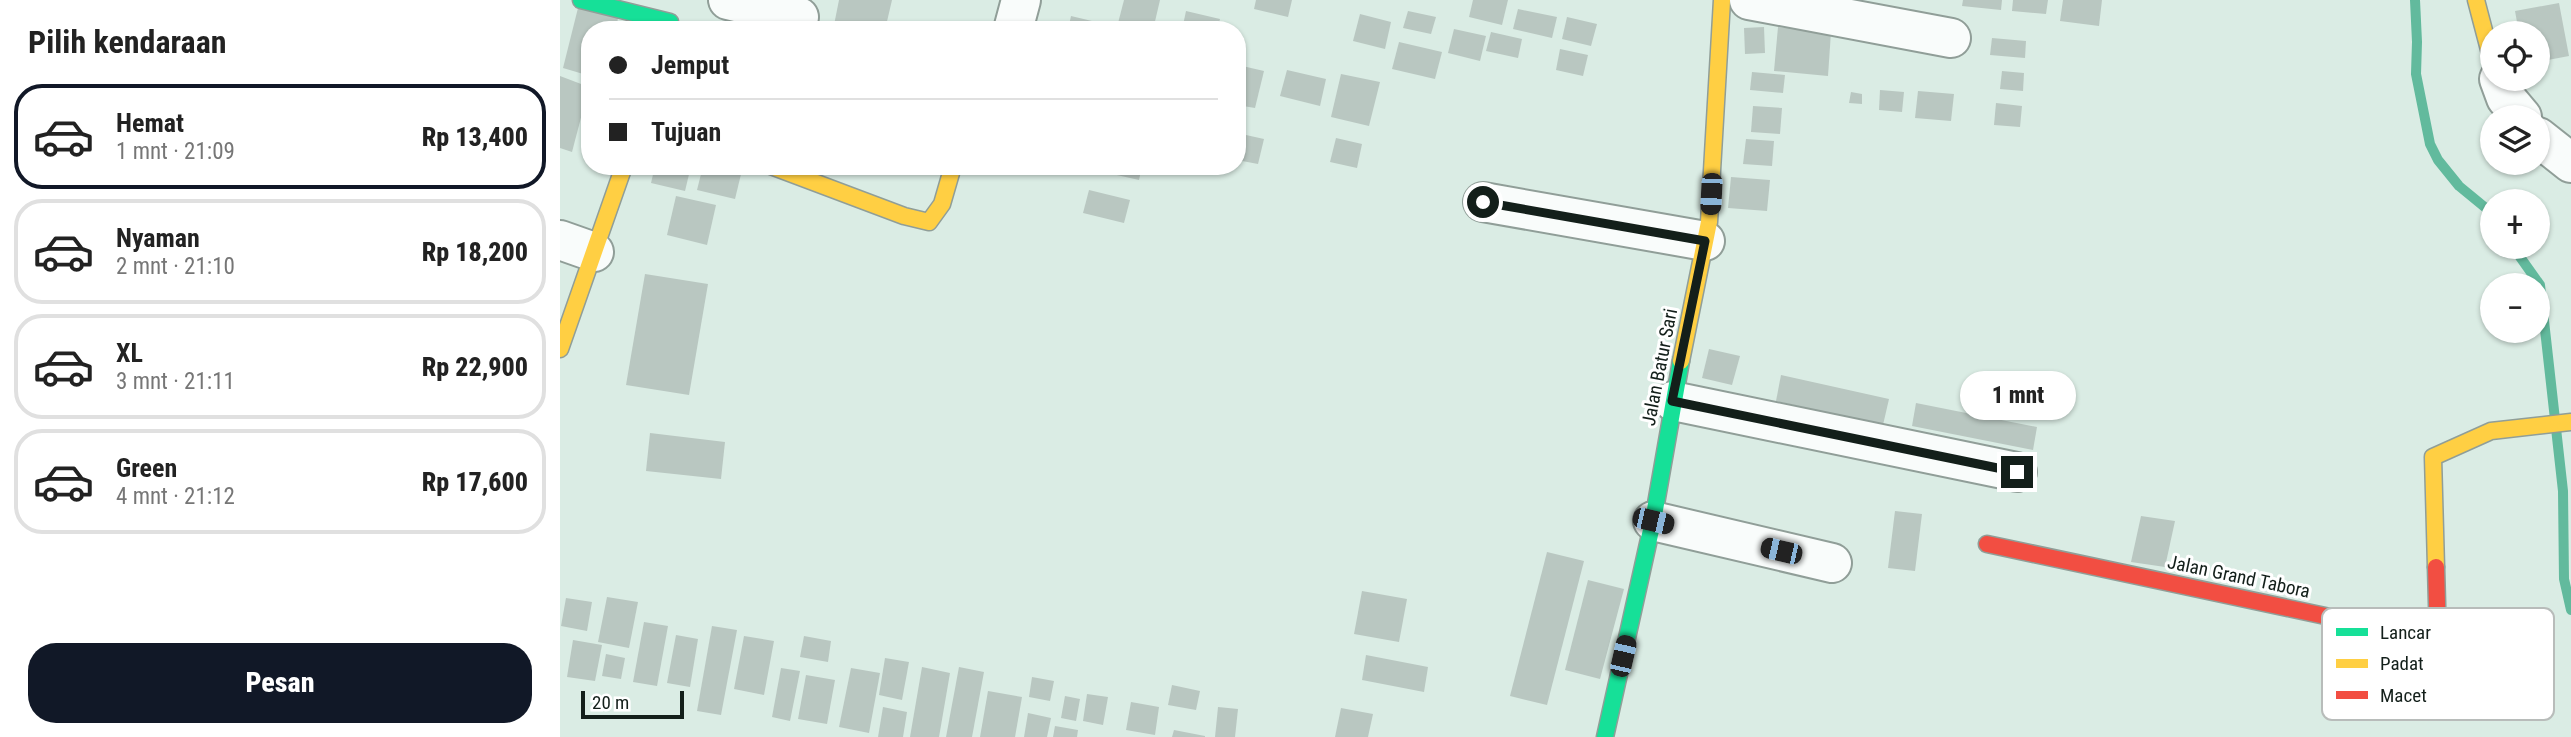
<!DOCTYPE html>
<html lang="id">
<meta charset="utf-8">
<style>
:root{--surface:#fff;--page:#f2f2f2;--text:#222;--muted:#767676;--line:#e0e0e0;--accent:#111827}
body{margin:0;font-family:"Roboto Condensed",sans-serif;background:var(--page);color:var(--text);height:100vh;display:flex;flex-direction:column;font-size:26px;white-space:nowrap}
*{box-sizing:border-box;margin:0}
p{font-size:23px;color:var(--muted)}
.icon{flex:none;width:38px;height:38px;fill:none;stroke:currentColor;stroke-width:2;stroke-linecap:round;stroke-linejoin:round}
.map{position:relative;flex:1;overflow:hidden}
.sheet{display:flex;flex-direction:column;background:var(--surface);width:560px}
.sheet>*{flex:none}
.banner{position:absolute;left:21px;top:21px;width:665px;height:154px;border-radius:28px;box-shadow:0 2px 5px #0004;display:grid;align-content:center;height:154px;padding:0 28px;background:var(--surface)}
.controls{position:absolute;left:1920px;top:21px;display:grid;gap:14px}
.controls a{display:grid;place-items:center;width:70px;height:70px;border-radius:50%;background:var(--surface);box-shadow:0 2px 5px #0004;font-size:35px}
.scale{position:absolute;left:21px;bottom:18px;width:103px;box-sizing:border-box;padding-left:7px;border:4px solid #131f1a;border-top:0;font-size:19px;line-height:24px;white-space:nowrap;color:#131f1a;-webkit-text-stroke:5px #fff;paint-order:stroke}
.end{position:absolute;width:32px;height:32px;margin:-16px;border:9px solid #131f1a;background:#fff;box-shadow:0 0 0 4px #fff}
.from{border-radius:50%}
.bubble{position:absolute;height:49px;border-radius:24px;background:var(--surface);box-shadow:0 2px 5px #0004;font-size:23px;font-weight:800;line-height:49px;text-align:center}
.car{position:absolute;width:21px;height:42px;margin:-21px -10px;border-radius:9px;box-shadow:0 0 5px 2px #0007;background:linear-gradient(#222 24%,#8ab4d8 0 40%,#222 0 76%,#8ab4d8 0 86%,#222 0)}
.banner b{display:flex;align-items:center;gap:24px;height:66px;font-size:26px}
.banner b+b{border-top:2px solid var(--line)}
.banner i{width:18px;height:18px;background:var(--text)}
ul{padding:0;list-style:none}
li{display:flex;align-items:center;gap:21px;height:105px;margin:0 14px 10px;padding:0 14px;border:4px solid var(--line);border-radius:28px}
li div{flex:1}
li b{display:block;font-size:26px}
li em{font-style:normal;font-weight:800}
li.current{border-color:var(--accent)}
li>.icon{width:63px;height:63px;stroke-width:1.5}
h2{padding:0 28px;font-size:32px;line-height:84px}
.button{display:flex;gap:14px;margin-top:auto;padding:14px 28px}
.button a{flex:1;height:80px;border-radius:28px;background:var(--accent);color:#fff;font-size:28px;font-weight:800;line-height:80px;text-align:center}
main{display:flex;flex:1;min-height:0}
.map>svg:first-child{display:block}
</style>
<main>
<section class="sheet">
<h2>Pilih kendaraan</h2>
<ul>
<li class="current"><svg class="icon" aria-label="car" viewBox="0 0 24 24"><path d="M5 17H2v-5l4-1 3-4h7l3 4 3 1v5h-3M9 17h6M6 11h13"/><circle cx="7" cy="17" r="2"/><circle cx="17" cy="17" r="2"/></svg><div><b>Hemat</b><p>1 mnt · 21:09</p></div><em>Rp 13,400</em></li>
<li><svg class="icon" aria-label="car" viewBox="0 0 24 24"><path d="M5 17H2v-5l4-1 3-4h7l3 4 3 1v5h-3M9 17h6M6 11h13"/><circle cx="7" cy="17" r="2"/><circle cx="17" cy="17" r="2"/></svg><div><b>Nyaman</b><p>2 mnt · 21:10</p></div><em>Rp 18,200</em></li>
<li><svg class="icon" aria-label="car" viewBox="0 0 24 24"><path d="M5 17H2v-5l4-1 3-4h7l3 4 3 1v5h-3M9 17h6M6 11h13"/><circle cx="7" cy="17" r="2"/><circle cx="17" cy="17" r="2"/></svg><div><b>XL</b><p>3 mnt · 21:11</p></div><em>Rp 22,900</em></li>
<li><svg class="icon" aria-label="car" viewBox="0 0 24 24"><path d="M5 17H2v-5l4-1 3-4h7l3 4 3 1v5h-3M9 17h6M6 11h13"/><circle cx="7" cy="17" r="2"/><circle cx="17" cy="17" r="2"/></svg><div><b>Green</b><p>4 mnt · 21:12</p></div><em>Rp 17,600</em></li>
</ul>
<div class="button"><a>Pesan</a></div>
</section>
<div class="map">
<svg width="2011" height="737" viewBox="0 0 2011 737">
<rect width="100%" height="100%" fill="#daece4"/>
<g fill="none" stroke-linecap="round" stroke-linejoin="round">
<g stroke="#62ba9d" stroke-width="10">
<polyline points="1855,0 1857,42 1856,74 1870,144 1878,160 1899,186 1927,209 1932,216"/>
<polyline points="1953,247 1980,285 2003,491 2004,579 2011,610"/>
</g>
</g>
<g fill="#b9c7c1">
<polygon points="279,0 332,0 325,30 273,30"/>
<polygon points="564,0 600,0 593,30 570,30 557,27"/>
<polygon points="696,0 732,0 728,17 694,9"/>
<polygon points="913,0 948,0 942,25 909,17"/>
<polygon points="1403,0 1442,0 1441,10 1402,6"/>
<polygon points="1453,0 1488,0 1486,14 1452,11"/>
<polygon points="1503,0 1542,0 1539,26 1500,21"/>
<polygon points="1999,3 2009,56 1978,62 1978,33 1959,33 1955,11"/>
<polygon points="18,8 58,18 56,30 30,30 30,76 3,68"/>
<polygon points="958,9 997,17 992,38 953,29"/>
<polygon points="626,11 660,19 657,30 622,30"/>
<polygon points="848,11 876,17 871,34 843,28"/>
<polygon points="800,14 831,22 825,49 793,41"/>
<polygon points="511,16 557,27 556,30 508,30"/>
<polygon points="1007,17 1037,24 1031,46 1002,39"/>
<polygon points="1204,27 1205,53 1185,54 1184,28"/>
<polygon points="1218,27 1271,32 1268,76 1214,71"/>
<polygon points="894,29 926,36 920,61 888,53"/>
<polygon points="931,32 962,39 958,58 926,51"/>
<polygon points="1432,38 1466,41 1465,58 1430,55"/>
<polygon points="839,42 882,52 875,79 832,69"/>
<polygon points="1000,49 1028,55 1023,76 996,70"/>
<polygon points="678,65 704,71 695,108 677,105"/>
<polygon points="727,70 766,79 760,106 720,96"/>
<polygon points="1442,71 1464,73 1463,91 1440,89"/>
<polygon points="1192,72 1225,75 1223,93 1190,90"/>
<polygon points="781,74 820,82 809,126 771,117"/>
<polygon points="0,76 29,87 12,152 0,148"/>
<polygon points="1320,90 1344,92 1342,112 1319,110"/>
<polygon points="1358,91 1394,94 1391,121 1355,118"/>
<polygon points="1291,92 1302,94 1302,104 1289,103"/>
<polygon points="1436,103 1462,106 1460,127 1434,125"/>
<polygon points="1193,106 1222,108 1220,134 1191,132"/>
<polygon points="677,133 704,139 698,164 677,160"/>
<polygon points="776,138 802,144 797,168 770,162"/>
<polygon points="1186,139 1214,141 1212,166 1183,164"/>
<polygon points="95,166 131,166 125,191 91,183"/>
<polygon points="143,166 183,166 175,199 137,190"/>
<polygon points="540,166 582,166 579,180 539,171"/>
<polygon points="1171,177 1210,180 1207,211 1168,208"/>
<polygon points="529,190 570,200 564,223 523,213"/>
<polygon points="116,196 156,205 147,245 107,235"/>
<polygon points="85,274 148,284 129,395 66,385"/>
<polygon points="1149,349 1180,356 1172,385 1142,378"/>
<polygon points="1221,375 1329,399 1323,425 1216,401"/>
<polygon points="1356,403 1477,427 1473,450 1352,426"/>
<polygon points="90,433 165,442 161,479 86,471"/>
<polygon points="1335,511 1362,514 1355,571 1328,568"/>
<polygon points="1581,516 1615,521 1605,567 1571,562"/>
<polygon points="987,552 1024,561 987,705 950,696"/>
<polygon points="1028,580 1064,589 1040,679 1005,670"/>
<polygon points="802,591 847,599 839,642 794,634"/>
<polygon points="47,597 78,602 69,648 38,642"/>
<polygon points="6,598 32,602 27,631 1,626"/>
<polygon points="84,622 108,626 97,686 73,682"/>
<polygon points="152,626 177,630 161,715 137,711"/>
<polygon points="116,635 138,639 130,687 107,683"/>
<polygon points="184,636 214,641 204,695 174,689"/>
<polygon points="244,636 271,641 268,662 240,657"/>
<polygon points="13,640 42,645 35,681 7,677"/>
<polygon points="46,654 65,658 61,679 42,676"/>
<polygon points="806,655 868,667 864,692 802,680"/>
<polygon points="325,658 349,662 342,700 319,695"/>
<polygon points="362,667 390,673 379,737 350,737"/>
<polygon points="399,667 424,672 412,737 386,737"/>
<polygon points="221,668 240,671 230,721 212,717"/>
<polygon points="291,668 320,673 309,733 279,727"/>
<polygon points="246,675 275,680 267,724 238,719"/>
<polygon points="472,677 494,681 490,701 469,697"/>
<polygon points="612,685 640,691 636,710 608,705"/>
<polygon points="428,691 462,697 455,737 420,737"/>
<polygon points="527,694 548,697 543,725 523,721"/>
<polygon points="505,696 520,699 516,721 501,718"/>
<polygon points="571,702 599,707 595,735 566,730"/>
<polygon points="323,707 347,712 343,737 318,737"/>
<polygon points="658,707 678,709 675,737 655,737"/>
<polygon points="781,708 813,714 808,737 775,737"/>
<polygon points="468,713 491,718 487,737 464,737"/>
<polygon points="495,726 518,730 517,737 493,737"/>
<polygon points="614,730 645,736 645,737 612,737"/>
</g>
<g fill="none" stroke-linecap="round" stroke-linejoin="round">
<g stroke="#909e98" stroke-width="42">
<g id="street">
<polyline points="168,0 239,17"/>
<polyline points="1189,0 1391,38"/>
<polyline points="453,30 461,0"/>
<polyline points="1939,79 1946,98 1962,117"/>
<polyline points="1978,137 2011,163"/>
<polyline points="923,202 1145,241"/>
<polyline points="0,240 34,252"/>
<polyline points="1113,401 1457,472"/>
<polyline points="1093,521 1272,563"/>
</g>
</g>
<g stroke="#909e98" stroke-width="19">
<g id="fast">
<polyline points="21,0 110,22"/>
<polyline points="1045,737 1093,521 1121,361"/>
</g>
</g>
<g stroke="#909e98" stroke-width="19">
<g id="slow">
<polyline points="1916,0 1932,61"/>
<polyline points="211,166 344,216 369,222 382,204 393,166"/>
<polyline points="0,349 64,166"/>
<polyline points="1121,361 1149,222 1162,0"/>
<polyline points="1876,567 1873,457 1931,431 2011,422"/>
</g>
</g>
<g stroke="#909e98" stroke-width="19">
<polyline id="jam" points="1427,544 1878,640 1876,567"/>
</g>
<use href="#street" stroke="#f9fcfb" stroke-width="38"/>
<use href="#fast" stroke="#16e098" stroke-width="16"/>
<use href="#slow" stroke="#ffcf43" stroke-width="16"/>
<use href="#jam" stroke="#f24e42" stroke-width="16"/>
</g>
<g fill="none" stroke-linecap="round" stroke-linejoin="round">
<polyline stroke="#131f1a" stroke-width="9" points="923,202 1145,241 1112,401 1457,472"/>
</g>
<g text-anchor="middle" stroke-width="6" stroke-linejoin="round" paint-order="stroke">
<g font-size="19" fill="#131f1a" stroke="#fff">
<text transform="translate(1099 367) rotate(-79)" y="7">Jalan Batur Sari</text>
<text transform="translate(1679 576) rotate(12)" y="7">Jalan Grand Tabora</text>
</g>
</g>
<rect x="1762" y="608" width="232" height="112" rx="10" fill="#fff" stroke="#b8bcba" stroke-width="2"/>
<rect x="1776" y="628" width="32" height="8" fill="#16e098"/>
<rect x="1776" y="659" width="32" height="9" fill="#ffcf43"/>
<rect x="1776" y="691" width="32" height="8" fill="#f24e42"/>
<g font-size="19" fill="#131f1a">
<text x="1820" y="639">Lancar</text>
<text x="1820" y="670">Padat</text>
<text x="1820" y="702">Macet</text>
</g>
</svg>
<div class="controls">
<a><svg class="icon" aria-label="locate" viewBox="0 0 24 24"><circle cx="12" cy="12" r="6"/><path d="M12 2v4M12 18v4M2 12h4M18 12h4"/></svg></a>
<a><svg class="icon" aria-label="layers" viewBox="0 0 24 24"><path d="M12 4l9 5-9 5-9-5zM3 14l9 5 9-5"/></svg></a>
<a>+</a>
<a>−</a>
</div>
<div class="scale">20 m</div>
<i class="end from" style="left:923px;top:202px"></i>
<i class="end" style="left:1457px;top:472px"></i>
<div class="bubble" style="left:1400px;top:371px;width:116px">1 mnt</div>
<i class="car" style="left:1151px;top:194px;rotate:183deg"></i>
<i class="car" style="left:1093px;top:521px;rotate:103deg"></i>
<i class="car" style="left:1221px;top:551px;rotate:283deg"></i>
<i class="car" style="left:1063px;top:656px;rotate:13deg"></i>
<div class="banner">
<b><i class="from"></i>Jemput</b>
<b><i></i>Tujuan</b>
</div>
</div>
</main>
